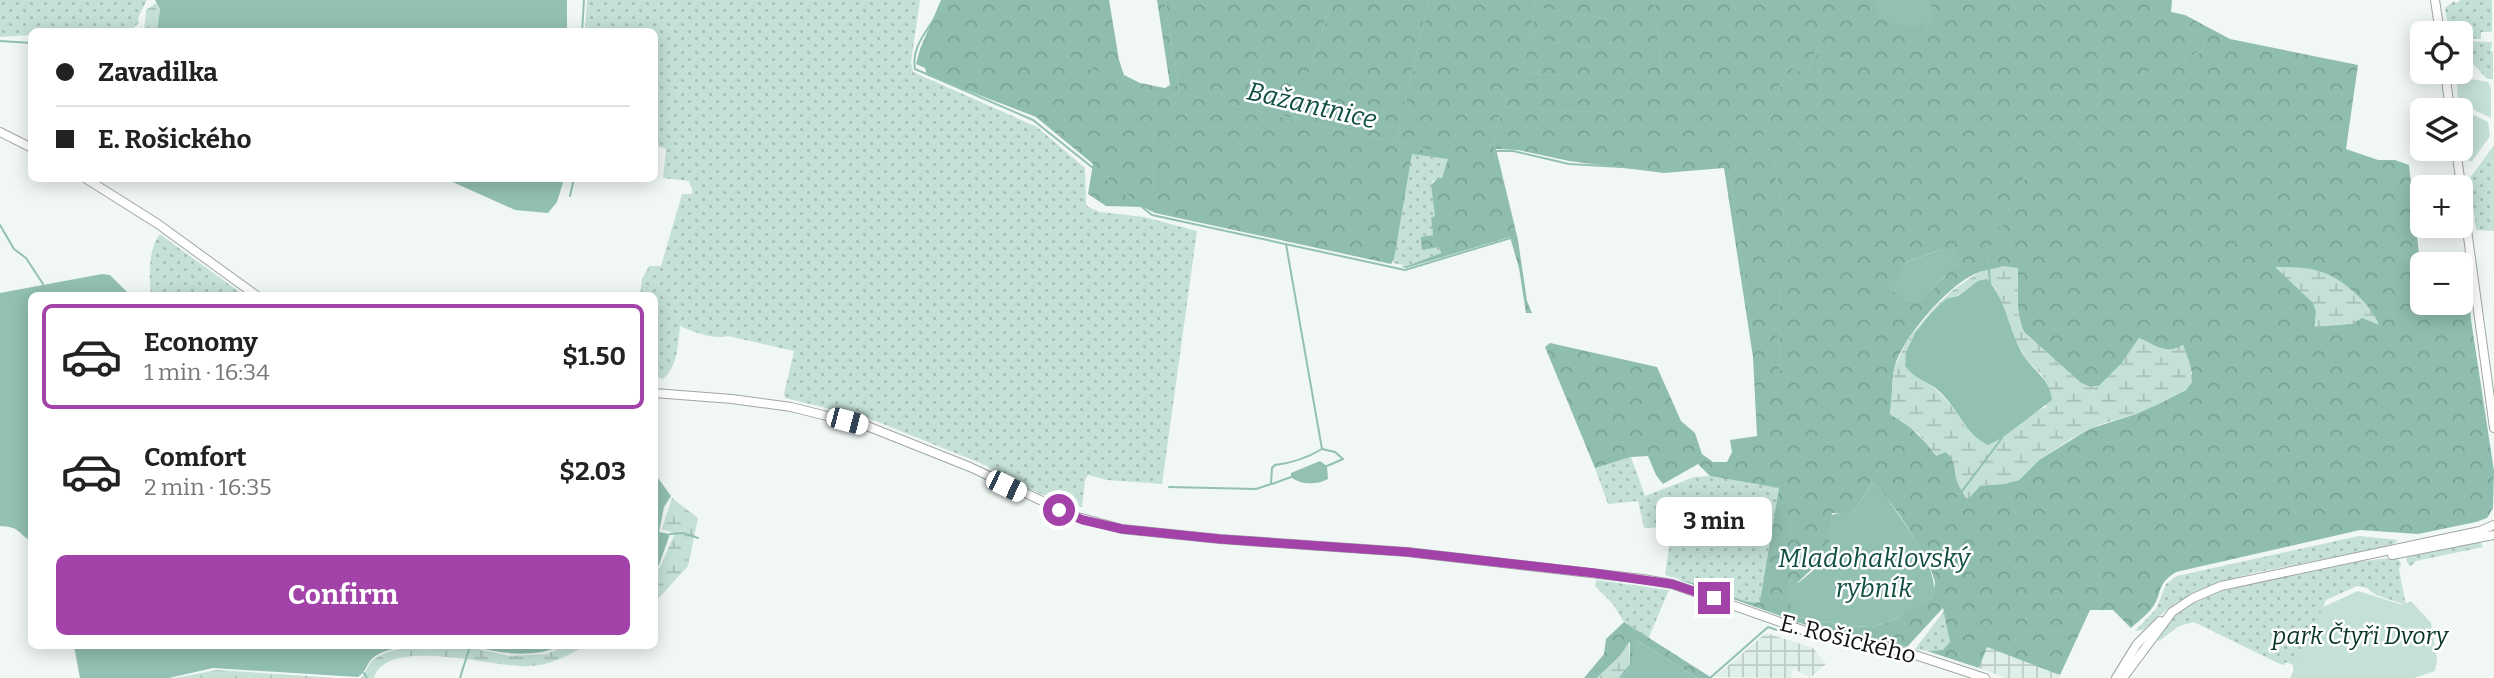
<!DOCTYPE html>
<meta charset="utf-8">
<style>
:root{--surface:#fff;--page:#f6f6f6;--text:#222;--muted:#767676;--line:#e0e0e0;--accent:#a343aa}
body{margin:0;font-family:Bitter,serif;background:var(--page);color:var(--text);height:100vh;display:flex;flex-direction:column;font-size:26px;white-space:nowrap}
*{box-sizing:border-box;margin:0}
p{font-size:23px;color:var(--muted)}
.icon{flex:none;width:38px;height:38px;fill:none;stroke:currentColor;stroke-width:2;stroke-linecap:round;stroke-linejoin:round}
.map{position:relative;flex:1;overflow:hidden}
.details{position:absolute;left:28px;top:292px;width:630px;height:357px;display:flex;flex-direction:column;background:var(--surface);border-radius:10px;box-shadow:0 4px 18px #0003}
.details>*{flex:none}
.hud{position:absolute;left:28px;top:28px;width:630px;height:154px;border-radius:10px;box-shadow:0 4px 18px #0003;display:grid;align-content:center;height:154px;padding:0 28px;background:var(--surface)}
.controls{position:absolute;left:2410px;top:21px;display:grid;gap:14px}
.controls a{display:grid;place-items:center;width:63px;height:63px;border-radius:10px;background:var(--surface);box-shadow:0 4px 18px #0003;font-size:35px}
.end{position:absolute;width:32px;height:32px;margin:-16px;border:9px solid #a343aa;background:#fff;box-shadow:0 0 0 4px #fff}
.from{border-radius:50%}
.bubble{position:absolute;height:49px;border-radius:10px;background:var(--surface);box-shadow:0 4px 18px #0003;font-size:23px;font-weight:700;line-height:49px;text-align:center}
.car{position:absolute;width:21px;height:42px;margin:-21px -10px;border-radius:9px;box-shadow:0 0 5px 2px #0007;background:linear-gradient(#fff 24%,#345 0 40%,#fff 0 76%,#345 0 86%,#fff 0)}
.hud b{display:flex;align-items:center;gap:24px;height:66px;font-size:26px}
.hud b+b{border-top:2px solid var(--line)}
.hud i{width:18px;height:18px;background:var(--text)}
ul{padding:12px 0 0;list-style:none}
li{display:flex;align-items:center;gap:21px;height:105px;margin:0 14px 10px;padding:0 14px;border:4px solid transparent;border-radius:10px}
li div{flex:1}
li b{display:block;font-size:26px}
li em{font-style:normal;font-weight:700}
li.active{border-color:var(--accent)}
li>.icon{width:63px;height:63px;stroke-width:1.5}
.primary-button{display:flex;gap:14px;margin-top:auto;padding:14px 28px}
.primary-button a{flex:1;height:80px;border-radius:10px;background:var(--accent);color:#fff;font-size:28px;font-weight:700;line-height:80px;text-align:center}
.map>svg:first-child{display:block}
</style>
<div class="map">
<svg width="2494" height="678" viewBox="0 0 2494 678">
<defs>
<pattern id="industrial-grid" width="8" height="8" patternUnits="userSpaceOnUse" patternTransform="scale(1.75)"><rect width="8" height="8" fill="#deeee9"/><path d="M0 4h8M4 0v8" fill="none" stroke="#bdcbc7"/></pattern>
<pattern id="grass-dots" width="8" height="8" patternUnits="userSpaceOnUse" patternTransform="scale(1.75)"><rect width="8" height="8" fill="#c4e0d7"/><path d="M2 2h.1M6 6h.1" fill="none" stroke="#a7bfb8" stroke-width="1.8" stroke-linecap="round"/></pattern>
<pattern id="forest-crowns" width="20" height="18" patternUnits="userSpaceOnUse" patternTransform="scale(1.75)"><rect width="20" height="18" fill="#8fbeb0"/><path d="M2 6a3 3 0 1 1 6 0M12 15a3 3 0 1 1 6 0" fill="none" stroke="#7aa296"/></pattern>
<pattern id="wetland-marsh" width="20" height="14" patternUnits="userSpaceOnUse" patternTransform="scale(1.75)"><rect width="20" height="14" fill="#c4e0d7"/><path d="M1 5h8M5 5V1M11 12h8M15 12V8" fill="none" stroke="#a7bfb8"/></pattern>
</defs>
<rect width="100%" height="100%" fill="#f0f7f5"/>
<g fill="url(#industrial-grid)">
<polygon points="1766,633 1813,648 1826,664 1810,678 1793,668 1791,678 1715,677"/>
<polygon points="1987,646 2060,674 2058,678 2006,678 1979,668"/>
</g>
<g fill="url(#grass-dots)">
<polygon points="0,0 147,0 138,18 139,23 130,31 32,32 31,35 0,37"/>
<path d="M587,0H920L911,62L913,72L1037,127L1085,168L1086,203L1088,207L1100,212L1144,217L1197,231L1162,484L1107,480L1088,475L1085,480L1082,507L1057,501L1029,489L985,465L868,418L785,398L784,394L794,351L728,336C713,340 694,332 680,326C678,344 678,366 663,379L655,376L654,296H640L642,279L649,266H661L682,194H692V189L689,181L663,178L666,149L655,145L654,32L585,31Z"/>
<polygon points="2461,0 2492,0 2492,32 2481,32 2481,39 2461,38 2460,33 2449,33 2445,8 2454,1 2456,3"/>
<polygon points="2461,41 2492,42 2491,51 2493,52 2493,79 2487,79 2461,50"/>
<polygon points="2494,145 2494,231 2476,230 2470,178"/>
<polygon points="1412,153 1449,159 1442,178 1433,181 1431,185 1436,216 1431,218 1433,235 1421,237 1439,247 1441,253 1407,266 1393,263"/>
<path d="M159,235H161L245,296L151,295C149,277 148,251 159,235Z"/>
<path d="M1631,457L1645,496L1694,477L1710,476L1779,488L1761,602C1746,605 1728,593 1713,589C1697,584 1681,579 1665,575L1672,527L1644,528L1638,501L1608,504L1595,468Z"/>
<polygon points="2359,536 2398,540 2392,546 2253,573 2215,584 2175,603 2143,630 2135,631 2156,609 2166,584 2177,576"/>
<polygon points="2480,541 2483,547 2416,561 2410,567 2406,560 2408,555"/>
<polygon points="2397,557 2401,563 2399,570 2406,605 2376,595 2367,588 2357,586 2326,600 2295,678 2293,665 2286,662 2284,665 2280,664 2194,622 2179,626 2159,641 2156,638 2171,619 2195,603 2221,591 2349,563"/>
<polygon points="1596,580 1669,590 1648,639 1624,622 1613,604 1595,586"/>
<polygon points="1944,611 1950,642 1944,650 1927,651 1915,649"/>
</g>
<g fill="url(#forest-crowns)" fill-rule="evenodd">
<path d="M941,0H1109L1119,60L1124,75L1140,83L1165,88L1170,85L1157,0H2172L2171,12L2185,15L2230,39L2358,65L2346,149L2378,160H2395L2409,165L2422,281V303H2460L2461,293H2469L2471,320L2494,471L2493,508L2487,518L2476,522L2418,534L2360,530L2176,572C2155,585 2163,594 2152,608C2146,616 2137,622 2131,628L2113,610H2090L2060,675L1987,647L1979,668L1927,651L1943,650L1950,642L1943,608L1907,647L1806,625L1677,579C1690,582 1703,585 1716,589C1730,594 1746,605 1760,602L1779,488L1710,476L1698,464L1663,484L1656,475L1648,456L1631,457L1595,468L1545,347L1550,343L1657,367L1681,421L1695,433L1702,454L1713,462H1727L1732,452L1730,440L1757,436L1753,357L1724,168L1664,173L1569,161L1518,150L1496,149L1518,240L1527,301L1532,313H1526L1519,268L1510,237L1406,268L1401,266H1407L1441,253L1439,247L1422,250L1421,237L1433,235L1431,218L1435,216L1431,185L1437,179L1442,178L1448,159L1412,154L1394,259L1391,264L1155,213L1143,207L1106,206L1088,194L1093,164L1036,117L927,75L925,68L916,64L920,49ZM1942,249L1946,276L1937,283L1932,291L1906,300L1901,294L1888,288L1887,284L1899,276L1906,262ZM2018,268C2018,290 2015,312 2024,332L2081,383L2090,387L2099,386L2122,363L2139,338C2155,345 2166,356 2183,345L2192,373L2186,390L2136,414L2089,429L2039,460L2019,480L1980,486L1967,499L1957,480L1956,466L1951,457L1946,452L1925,442L1909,426L1890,414C1893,398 1891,380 1895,366C1903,337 1952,280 1980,272C1992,269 2006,269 2018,268ZM1872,483C1888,492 1932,563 1935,582C1935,587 1933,593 1932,598L1908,609L1898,618L1873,627L1848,626L1798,617L1790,579L1797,583L1828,554L1832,513L1845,514L1854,511Z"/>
<polygon points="1624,622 1712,678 1697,678 1635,639 1632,666 1620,678 1618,678 1630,664 1630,642 1620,656 1597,678 1584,678 1604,654 1606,639"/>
</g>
<g fill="url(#wetland-marsh)" fill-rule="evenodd">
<polygon points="156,3 160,9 157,31 144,32 146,10"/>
<path d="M2004,266L2018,268C2018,290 2015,312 2024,332L2081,383L2090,387L2099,386L2122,363L2139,338C2155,345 2166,356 2183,345L2190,363L2192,382L2186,390L2159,404L2136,414L2098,425L2071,439L2039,460L2019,480L2005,484L1980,486L1967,500C1963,493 1958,486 1956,478C1954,467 1955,461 1946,452L1936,456L1917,432L1890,414L1894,369L1907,340L1936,306L1953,290L1979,272ZM1987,279L1996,289L2012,335L2026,359L2043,376L2046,407L2031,414L1965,426C1946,395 1934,387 1905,366C1906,354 1908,344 1915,334C1925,319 1970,283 1987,279Z"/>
<path d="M2275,267C2311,267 2329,269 2356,294C2366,303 2374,313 2379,325L2362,318L2352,324L2314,327L2316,312L2313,303Z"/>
<polygon points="672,498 698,518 688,566 655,602 655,574 661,565 675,533 662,529"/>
<polygon points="1629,642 1630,664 1618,678 1597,678 1620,656"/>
<path d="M423,646H464L509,656L547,654L566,646H585C564,658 544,668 519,666C488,665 385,637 374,678H360C367,673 367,665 373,660C388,649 405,648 423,646Z"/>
<polygon points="217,670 338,678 175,678"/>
</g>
<g fill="#c4e0d7">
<polygon points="2465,78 2488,82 2491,89 2491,118 2458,102 2457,81"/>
<polygon points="2459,108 2488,122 2490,136 2472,161 2469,161 2464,121"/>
<polygon points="2358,591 2403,605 2411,601 2431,623 2437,660 2435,671 2414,678 2290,678 2323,607"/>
</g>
<g fill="#92c0b2">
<polygon points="155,0 567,0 567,31 157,31 160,9"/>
<path d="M1876,0H1928L1934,10L1932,22C1912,30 1898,26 1878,17Z"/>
<polygon points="446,179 564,179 557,202 548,213 515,210"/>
<polygon points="1958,248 1960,264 1937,283 1932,291 1919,303 1912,303 1887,288 1886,284 1899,275 1906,262 1942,249"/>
<path d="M102,274L110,275L131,296H32L31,541C17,533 21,527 0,526V293Z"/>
<path d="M1987,279C2008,301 2008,334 2026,359C2037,373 2050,381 2052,400L2002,438L1988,445C1965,434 1958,409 1940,392C1928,380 1918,382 1905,366L1906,352L1915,333L1931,313L1946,299L1958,296L1978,281Z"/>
<path d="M1320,461L1327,466L1328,479C1318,485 1300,485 1291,477V473Z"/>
<polygon points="655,474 671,496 664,507 659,532 670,534 659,565 655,570"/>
<path d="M1872,483L1881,489L1887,498C1901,519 1944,574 1932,598L1909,609L1898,618L1873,627L1848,626L1798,617L1786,598L1787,582L1790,579L1798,583C1830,558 1829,554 1830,515L1854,511Z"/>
<polygon points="1635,639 1697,678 1620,678 1632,666 1633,641"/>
<path d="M74,646H409C396,648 375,651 368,664C364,671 364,673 358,677L213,668L169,678H80Z"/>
<path d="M470,646H561C530,659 502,653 470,646Z"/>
</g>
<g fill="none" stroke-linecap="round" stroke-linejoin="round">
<g stroke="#92c0b2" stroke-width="2">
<path d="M945,0C936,23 910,42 915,69L1033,120L1152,215L1405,270L1514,237"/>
<polyline points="1654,0 1662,72"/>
<polyline points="1535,8 1613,20"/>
<polyline points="582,32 584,0"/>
<path d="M1038,39C1080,64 1123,89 1172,97L1179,92L1165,0"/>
<polyline points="1531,39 1595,48 1612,42"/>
<polyline points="0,41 32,43"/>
<polyline points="1519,72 1591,79"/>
<polyline points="1185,94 1432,151"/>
<polyline points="1503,107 1616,114"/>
<polyline points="1295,119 1332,0"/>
<polyline points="1396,142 1429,0"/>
<polyline points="1495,151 1513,151 1569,164 1640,168"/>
<path d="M1496,159C1489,125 1510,95 1522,65C1530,46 1534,21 1535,0"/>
<polyline points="1153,190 1155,96"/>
<polyline points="570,196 574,178"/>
<polyline points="0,225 14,249 26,258 43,284"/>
<polyline points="1990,285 1988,254 2026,175 2046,147 2087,101 2130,78 2174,64 2202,51 2205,37 2202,33 2154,14 2155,0"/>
<polyline points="1752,331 1730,174 1736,168 1736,164 1761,147"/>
<path d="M1780,370C1780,339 1772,287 1791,263L1790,256L1772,151L1761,146L1785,71L1792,67L1807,74L1817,50L1844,59"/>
<polyline points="1322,449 1335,452 1343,459 1327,466"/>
<polyline points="1272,484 1291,477"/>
<path d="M1169,487L1256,489L1271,484L1272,468L1275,465C1292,463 1307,458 1322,449L1286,244"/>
<polyline points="670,534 683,533 698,538"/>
<polyline points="1916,545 1926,539 2002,438"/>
<polyline points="1797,623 1798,617"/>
<polyline points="364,673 367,678"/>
<polyline points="460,678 470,646"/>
<polyline points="1710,678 1768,627 1789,634"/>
</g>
<g stroke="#a0a6a4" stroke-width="10">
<g id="secondary">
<polyline points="2435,0 2440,33"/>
<polyline points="2445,72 2450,110"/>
<polyline points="0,132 32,148"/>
<polyline points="2456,149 2494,428"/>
<polyline points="85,178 158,224 257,296"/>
<polyline points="654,393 732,399 791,407 867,426 970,467 1074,516 1122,529 1220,539 1407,552 1643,579 1672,584 1811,633 1909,653 1985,678"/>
<polyline points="2392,555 2494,535"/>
<polyline points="2116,678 2137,644 2160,621"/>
<polyline points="2123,678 2172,612 2193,598 2221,586 2480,531 2494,525"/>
</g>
</g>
<use href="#secondary" stroke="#fff" stroke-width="8"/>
</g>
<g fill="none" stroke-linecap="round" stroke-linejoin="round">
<polyline stroke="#a343aa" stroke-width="9" points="1059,510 1083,520 1122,529 1220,539 1407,552 1594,573 1672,584 1714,598"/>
</g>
<g text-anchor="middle" stroke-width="5" stroke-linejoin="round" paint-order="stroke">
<g font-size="24" font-style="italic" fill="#08342a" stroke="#fff">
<text x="2360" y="644">park Čtyři Dvory</text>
</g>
<g font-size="24" fill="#111312" stroke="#fff">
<text transform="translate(1848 639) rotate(14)" y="8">E. Rošického</text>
</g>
<g font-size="26" font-style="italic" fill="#104f42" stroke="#fff">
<text transform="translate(1312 105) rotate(13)" y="9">Bažantnice</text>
<text x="1874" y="567">Mladohaklovský<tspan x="1874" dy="30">rybník</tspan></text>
</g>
</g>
</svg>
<div class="controls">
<a><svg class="icon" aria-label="locate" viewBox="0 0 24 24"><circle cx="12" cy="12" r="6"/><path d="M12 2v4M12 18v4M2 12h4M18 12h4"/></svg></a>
<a><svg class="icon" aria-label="layers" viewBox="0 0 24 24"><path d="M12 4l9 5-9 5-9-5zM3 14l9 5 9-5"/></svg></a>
<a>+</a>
<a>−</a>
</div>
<i class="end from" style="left:1059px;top:510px"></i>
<i class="end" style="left:1714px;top:598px"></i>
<div class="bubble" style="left:1656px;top:497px;width:116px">3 min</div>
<i class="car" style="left:847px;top:421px;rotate:105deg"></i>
<i class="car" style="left:1006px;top:486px;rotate:116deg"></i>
<div class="hud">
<b><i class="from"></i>Zavadilka</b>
<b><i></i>E. Rošického</b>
</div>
<section class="details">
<ul>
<li class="active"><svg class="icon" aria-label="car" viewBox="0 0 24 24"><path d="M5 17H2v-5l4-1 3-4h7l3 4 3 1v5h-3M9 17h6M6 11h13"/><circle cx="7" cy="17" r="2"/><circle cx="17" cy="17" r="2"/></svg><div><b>Economy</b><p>1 min · 16:34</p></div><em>$1.50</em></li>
<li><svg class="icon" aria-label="car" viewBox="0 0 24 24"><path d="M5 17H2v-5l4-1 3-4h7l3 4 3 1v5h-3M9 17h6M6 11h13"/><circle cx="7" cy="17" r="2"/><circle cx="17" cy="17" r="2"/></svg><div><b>Comfort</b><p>2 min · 16:35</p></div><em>$2.03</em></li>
</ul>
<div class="primary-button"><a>Confirm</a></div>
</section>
</div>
